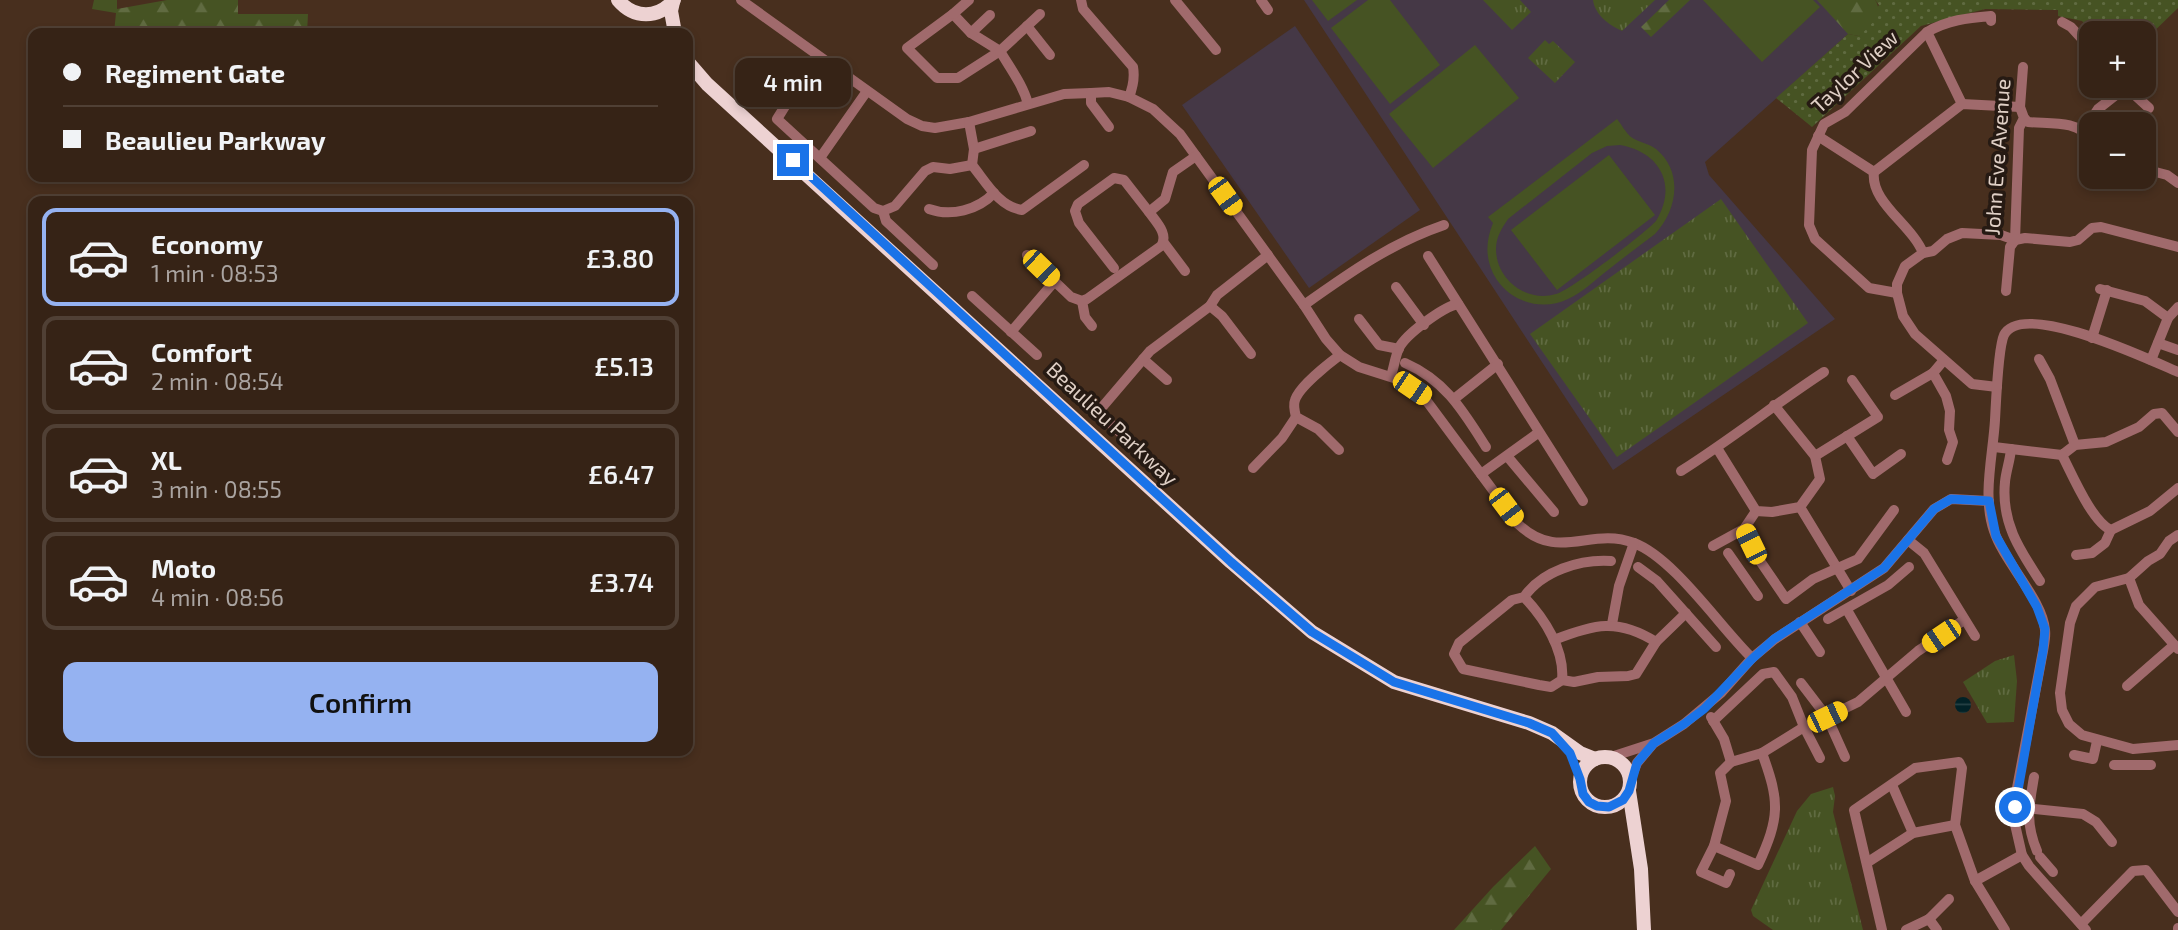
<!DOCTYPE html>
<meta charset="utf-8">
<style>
:root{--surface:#362316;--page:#3d2b1f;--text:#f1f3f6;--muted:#aaa4a1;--line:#504035;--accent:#95b2f1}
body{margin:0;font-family:"Exo 2",sans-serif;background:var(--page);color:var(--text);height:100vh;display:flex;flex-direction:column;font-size:26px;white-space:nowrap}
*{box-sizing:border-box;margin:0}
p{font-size:23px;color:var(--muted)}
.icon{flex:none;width:38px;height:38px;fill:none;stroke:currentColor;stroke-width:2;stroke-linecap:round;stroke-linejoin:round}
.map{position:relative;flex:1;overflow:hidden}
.side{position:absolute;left:28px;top:196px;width:665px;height:560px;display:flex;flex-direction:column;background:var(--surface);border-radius:14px;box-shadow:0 4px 10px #0003,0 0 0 2px var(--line)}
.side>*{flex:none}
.banner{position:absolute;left:28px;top:28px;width:665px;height:154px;border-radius:14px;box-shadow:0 4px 10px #0003,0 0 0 2px var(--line);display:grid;align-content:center;height:154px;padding:0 35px;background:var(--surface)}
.buttons{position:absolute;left:2079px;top:21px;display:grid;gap:14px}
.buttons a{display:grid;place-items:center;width:77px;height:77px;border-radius:14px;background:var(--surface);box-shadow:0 4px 10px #0003,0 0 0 2px var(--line);font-size:35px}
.end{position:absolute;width:32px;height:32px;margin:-16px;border:9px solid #1a73e8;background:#fff;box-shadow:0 0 0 4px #fff}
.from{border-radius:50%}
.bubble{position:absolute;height:49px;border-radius:14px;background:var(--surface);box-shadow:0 4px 10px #0003,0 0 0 2px var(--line);font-size:23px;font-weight:600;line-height:49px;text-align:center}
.car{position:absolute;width:21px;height:42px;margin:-21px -10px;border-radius:9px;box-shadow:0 0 5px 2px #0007;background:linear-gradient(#f5c518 24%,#345 0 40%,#f5c518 0 76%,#345 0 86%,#f5c518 0)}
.banner b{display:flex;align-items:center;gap:24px;height:66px;font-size:26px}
.banner b+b{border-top:2px solid var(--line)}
.banner i{width:18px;height:18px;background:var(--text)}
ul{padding:12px 0 0;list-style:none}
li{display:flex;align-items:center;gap:21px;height:98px;margin:0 14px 10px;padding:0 21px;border:4px solid var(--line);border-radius:14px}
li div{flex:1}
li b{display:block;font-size:26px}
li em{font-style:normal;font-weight:600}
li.on{border-color:var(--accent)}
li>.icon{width:63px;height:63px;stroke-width:1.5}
.action{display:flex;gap:14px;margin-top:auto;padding:14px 35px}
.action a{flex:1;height:80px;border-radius:14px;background:var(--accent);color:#111;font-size:28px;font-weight:600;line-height:80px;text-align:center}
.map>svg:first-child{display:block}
</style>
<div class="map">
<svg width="2178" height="930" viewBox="0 0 2178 930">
<defs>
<pattern id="grass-dots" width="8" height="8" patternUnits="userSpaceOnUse" patternTransform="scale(1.75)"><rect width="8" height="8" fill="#465323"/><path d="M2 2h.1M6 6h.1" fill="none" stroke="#606b41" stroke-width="1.8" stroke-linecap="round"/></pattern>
<pattern id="forest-firs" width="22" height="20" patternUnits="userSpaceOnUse" patternTransform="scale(1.75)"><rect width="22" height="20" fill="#465323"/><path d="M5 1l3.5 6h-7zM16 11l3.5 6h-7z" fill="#606b41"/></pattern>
<pattern id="park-tufts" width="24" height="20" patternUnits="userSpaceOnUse" patternTransform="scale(1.75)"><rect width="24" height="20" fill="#465323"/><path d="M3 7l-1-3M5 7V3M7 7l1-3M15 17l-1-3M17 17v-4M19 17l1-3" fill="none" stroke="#606b41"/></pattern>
<pattern id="water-rules" width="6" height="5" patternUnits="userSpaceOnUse" patternTransform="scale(1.75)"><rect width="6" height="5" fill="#022227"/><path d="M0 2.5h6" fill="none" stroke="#274145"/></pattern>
</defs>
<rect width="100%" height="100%" fill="#482f1e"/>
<g fill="#453846">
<polygon points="1304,0 1869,0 1875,10 1705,162 1709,175 1835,319 1613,470"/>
<polygon points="1295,26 1420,210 1309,288 1182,105"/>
</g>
<polygon fill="url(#grass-dots)" points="1875,0 2178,0 2178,8 2144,41 2144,33 2093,33 2082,21 2058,16 2058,10 1985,9 1921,26 1812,127 1776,98 1848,34 1859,36 1879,5"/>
<g fill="url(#forest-firs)">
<polygon points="94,0 117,0 117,9 167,0 238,0 238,14 308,14 307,33 114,33 116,13 92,9"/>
<polygon points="1669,0 1690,0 1651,37 1641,27"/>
<path d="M1817,0H1875C1885,14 1869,27 1859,36L1848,34Z"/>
<polygon points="1535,846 1551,869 1501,930 1454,930 1493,887"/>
</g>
<g fill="url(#park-tufts)">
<polygon points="1483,0 1520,0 1531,12 1512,30"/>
<path d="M1593,0H1655L1622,31C1609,25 1595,15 1593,0Z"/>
<polygon points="1545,40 1549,44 1553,41 1575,62 1555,83 1528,58"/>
<polygon points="1721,199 1808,323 1617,457 1530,334"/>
<polygon points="2014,655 2017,681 2014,722 1987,723 1963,682 1995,661"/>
<polygon points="1833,787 1835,796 1833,812 1863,930 1773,930 1753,916 1751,910 1797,811 1811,794"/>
</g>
<g fill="#465323" fill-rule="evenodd">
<polygon points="1312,0 1357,0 1328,21"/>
<polygon points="1368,0 1390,0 1440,65 1390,104 1331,28"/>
<polygon points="1703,0 1813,0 1820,7 1762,62"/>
<polygon points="1475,45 1519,98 1433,168 1389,114"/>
<path d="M1617,119C1621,124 1626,133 1631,137C1638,142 1648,143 1656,149C1684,172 1677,211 1655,234C1639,246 1623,258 1608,270C1595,280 1583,292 1568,299C1543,311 1513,303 1497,280C1485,262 1485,242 1493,223L1488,217ZM1620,145C1660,152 1678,185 1656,221C1644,234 1571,290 1556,294C1526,303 1496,279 1496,249C1496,237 1502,228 1508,219L1592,153L1607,146Z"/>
<polygon points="1609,155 1655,215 1557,290 1511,230"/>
</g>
<circle fill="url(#water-rules)" cx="1963" cy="705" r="8"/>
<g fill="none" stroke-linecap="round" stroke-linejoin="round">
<g stroke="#a06a6c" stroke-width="10">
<path d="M741,0L907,119L922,126L935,128L969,122L1064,94L1091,93L1109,92L1129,97L1153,109L1180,134L1304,305L1326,339L1340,355L1359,367L1400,380L1423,396L1518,524C1559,563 1590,526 1634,543C1674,558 1720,627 1752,658"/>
<path d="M1081,0L1083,9L1133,67C1135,78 1133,87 1129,97"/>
<polyline points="1175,0 1216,50"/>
<polyline points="1261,0 1268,10"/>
<polygon points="953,14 971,33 1000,51 958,78 937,78 907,48"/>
<polyline points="953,14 969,0"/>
<polyline points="2062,22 2071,27 2091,49"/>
<polyline points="1027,26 1050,55"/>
<polyline points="1927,32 1962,104"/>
<polyline points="971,33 990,15"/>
<polyline points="2125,86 2149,108"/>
<polyline points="797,87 777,119 874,208 883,211 895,206 925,171 933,167 950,169 972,165"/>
<polyline points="1091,93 1091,103 1109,127"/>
<path d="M1028,104C1023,85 1010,68 1000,51L1040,14"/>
<path d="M2024,118L2028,122C2051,124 2077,120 2091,139"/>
<polyline points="969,122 974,149 972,165"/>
<polyline points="2084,130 2098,109 2126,87"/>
<polyline points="1818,136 1874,172"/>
<polyline points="974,149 1031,131"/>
<polyline points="820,158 867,91"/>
<path d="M972,165C986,182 999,207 1022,210L1084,165"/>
<polyline points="2144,169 2167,175 2178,183"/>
<path d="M929,209C951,217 978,210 994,193"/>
<polyline points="883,211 886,221 933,265"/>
<polyline points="1164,243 1185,271"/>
<path d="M1923,253C1912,225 1870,202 1874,172L1962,104L2020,107"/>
<path d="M1027,255L1071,297L1082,301L1087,299L1161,246C1169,234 1156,222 1149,212L1165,199L1173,172L1196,156"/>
<polyline points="1428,256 1583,501"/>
<polyline points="1114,268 1079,223 1075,211 1078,204 1114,178 1124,180 1149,212"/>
<polyline points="1396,287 1424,325"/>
<polyline points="2100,289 2145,301 2168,318"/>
<polyline points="2006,291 2010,247 2015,240 2019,128 2024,118 2020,107 2023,67"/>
<path d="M1897,293L1869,288L1815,239L1809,225L1812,150L1824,124L1845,112L1927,32C1948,20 1967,18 1991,16V21"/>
<polyline points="972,296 1037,355"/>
<polyline points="1082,301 1085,317 1092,326"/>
<path d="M1304,305C1349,273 1391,243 1444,225"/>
<polyline points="1210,306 1222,316 1251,354"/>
<polyline points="1359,319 1379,345 1399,349"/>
<polyline points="1011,332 1054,282"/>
<polyline points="2092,338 2107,290"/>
<polyline points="2158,343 2178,350"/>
<polyline points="1143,359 1167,380"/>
<polyline points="2039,359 2050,379 2075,445"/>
<polyline points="1944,360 1933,373 1946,396 1950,411 1949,430 1953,442 1947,460"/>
<polyline points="2151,360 2168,318 2178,307"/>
<path d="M1405,363C1446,381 1463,411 1486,447"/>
<path d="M1391,376C1394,367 1395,357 1399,348C1406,334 1443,307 1458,304"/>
<polyline points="1066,383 1125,437"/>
<polyline points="1997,387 1972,384 1915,334 1903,316 1897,293 1897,284 1905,266 1923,253 1933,251 1947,239 1962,233 2001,235 2015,240 2025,238 2070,242 2078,240 2092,228 2101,227 2178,247"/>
<polyline points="1895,395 1933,373"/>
<polyline points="1454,399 1498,364"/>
<polyline points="1098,412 1150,351 1210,306 1217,295 1268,255"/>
<polyline points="1847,436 1873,474 1901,454"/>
<polyline points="1994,447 2062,455 2075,445 2106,442 2139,427 2154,414 2162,413 2178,432"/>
<polyline points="1717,448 1756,511 1772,512 1800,507 1820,479 1815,456 1774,405"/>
<path d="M2011,449C2010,461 2006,471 2005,482C2001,522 2019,549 2040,581"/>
<path d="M1339,450L1318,429L1296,417C1295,413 1293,405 1295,400C1299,387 1328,364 1340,355"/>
<path d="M2062,455C2072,474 2092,522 2111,530L2150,511L2178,488"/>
<polyline points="1507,456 1554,512"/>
<polyline points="1815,456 1878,417 1852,380"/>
<polyline points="1253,468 1282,438 1296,417"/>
<path d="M1681,471C1730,440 1775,404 1824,372"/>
<polyline points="1481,474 1538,433"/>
<polyline points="1800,507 1851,591"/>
<polyline points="1744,529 1758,558 1786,599 1813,579 1858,559 1894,510"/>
<polyline points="2178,535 2169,541 2160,554 2148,561 2129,578 2095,587 2076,606 2070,623 2060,693 2062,710 2069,724 2082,735 2133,749 2178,745"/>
<polyline points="1908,540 1924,553 1975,636"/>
<polyline points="1713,546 1744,529 1756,511"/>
<polyline points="1728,553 1758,596"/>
<polyline points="2076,555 2092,553 2105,543 2111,530"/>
<polyline points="1638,567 1657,581 1716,647"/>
<polyline points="2129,578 2139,605 2178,649"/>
<path d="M1524,597C1544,618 1565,650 1562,680L1551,687L1539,685L1463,669L1454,654L1459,643L1512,600L1524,597C1542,571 1580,559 1611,561"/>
<polyline points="1847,610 1906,712"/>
<polyline points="1828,619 1888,585 1909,567"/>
<polyline points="1800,622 1820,652"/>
<polyline points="1612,624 1619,586 1634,543"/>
<path d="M1554,640C1594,624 1618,618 1656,642"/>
<polyline points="1562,680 1574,682 1598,677 1628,676 1636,674 1656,642 1686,613"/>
<polyline points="1801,683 1827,717 1845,757"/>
<polyline points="2127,686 2174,645"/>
<polyline points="1711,717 1724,739 1731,762 1762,753 1804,727"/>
<polyline points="1827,717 1858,702 1918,651 1964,620"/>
<polyline points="1713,721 1763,674 1774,672 1792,697 1804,727 1820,758"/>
<polyline points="2074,755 2093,759 2097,741"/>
<polyline points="1611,757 1654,743 1684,724 1721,693 1752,658 1775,639 1884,568 1934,509 1951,499 1989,501"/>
<polyline points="2114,765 2151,765"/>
<path d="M2034,777C2029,806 2025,822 2037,851"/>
<polyline points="1630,780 1637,763 1652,745"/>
<polyline points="1892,785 1913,833"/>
<polyline points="2015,807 2083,814 2096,822 2112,842"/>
<path d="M1714,846L1758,865C1780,817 1780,802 1762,753"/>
<polyline points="2040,857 2053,872"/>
<polyline points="1868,862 1913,833 1955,825"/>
<polyline points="1730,874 1726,883 1701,872 1714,846 1726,801 1720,773 1731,762"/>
<polyline points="1975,881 2022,855"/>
<polyline points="1929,919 1949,899"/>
<polyline points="2081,924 2133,871 2146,870 2178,912"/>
<polyline points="2178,928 2178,929"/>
<polyline points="1882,930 1854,810 1915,768 1959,762 1962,768 1955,825 1975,881 2005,930"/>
<polyline points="1906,930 1929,919 1937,930"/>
<path d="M2086,930L2029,866L2022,855L2014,820L2017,788L2043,651C2044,645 2046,637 2045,630C2043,600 2004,562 1994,531C1982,497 1993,455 1995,420C1996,403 1998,348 2004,335C2022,299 2150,360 2178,372"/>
</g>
<g stroke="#edd2d2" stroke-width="14">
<path d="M618,0C634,19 658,19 674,0"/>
<polyline points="673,2 671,11 675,33"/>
<polyline points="688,62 707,84 1231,562 1312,632 1394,682 1529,723 1552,733 1580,753 1595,759"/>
<circle cx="1605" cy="782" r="25"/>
<polyline points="1629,791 1641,869 1644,930"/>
</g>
</g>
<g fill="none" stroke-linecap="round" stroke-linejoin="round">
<polyline stroke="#1a73e8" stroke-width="9" points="793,160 1231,562 1312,632 1394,682 1529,723 1552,733 1570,753 1580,779 1583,794 1589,802 1597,806 1609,807 1623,800 1629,791 1637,763 1654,743 1684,724 1704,709 1752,659 1774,639 1884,568 1934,509 1951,499 1989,501 1996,536 2037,607 2045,629 2043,651 2015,807"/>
</g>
<g text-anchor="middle" stroke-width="7" stroke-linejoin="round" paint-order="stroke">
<g font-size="21" fill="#e0d0c6" stroke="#261a13">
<text transform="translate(1855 72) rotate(-43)" y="7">Taylor View</text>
<text transform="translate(1998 157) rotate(-86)" y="7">John Eve Avenue</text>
<text transform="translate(1112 424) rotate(43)" y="7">Beaulieu Parkway</text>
</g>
</g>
</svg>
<div class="buttons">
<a>+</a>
<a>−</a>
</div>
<i class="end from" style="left:2015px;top:807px"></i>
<i class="end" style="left:793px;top:160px"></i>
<div class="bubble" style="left:735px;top:58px;width:116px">4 min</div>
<i class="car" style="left:1225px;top:196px;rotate:144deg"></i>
<i class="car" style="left:1041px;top:268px;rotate:134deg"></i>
<i class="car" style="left:1412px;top:388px;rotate:124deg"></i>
<i class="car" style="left:1506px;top:507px;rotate:143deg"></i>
<i class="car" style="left:1751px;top:544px;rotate:334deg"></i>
<i class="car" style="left:1941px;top:636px;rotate:236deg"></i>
<i class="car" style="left:1827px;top:717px;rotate:64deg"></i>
<div class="banner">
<b><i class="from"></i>Regiment Gate</b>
<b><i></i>Beaulieu Parkway</b>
</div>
<section class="side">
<ul>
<li class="on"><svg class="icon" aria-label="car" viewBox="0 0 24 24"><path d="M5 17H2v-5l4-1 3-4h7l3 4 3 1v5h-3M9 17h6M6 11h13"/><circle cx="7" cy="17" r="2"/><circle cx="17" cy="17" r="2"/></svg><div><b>Economy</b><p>1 min · 08:53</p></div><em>£3.80</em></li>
<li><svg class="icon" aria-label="car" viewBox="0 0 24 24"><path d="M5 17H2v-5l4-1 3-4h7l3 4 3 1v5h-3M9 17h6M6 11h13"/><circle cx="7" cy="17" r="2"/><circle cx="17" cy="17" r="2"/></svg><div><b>Comfort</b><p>2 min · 08:54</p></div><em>£5.13</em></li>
<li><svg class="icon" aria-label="car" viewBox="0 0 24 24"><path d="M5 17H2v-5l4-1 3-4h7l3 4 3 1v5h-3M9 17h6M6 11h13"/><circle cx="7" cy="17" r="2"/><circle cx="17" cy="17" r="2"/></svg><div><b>XL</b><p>3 min · 08:55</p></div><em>£6.47</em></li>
<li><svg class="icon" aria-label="car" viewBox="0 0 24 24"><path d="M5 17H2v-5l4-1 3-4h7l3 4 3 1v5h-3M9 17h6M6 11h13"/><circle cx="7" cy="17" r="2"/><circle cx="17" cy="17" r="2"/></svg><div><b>Moto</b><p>4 min · 08:56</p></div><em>£3.74</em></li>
</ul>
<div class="action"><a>Confirm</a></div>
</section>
</div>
